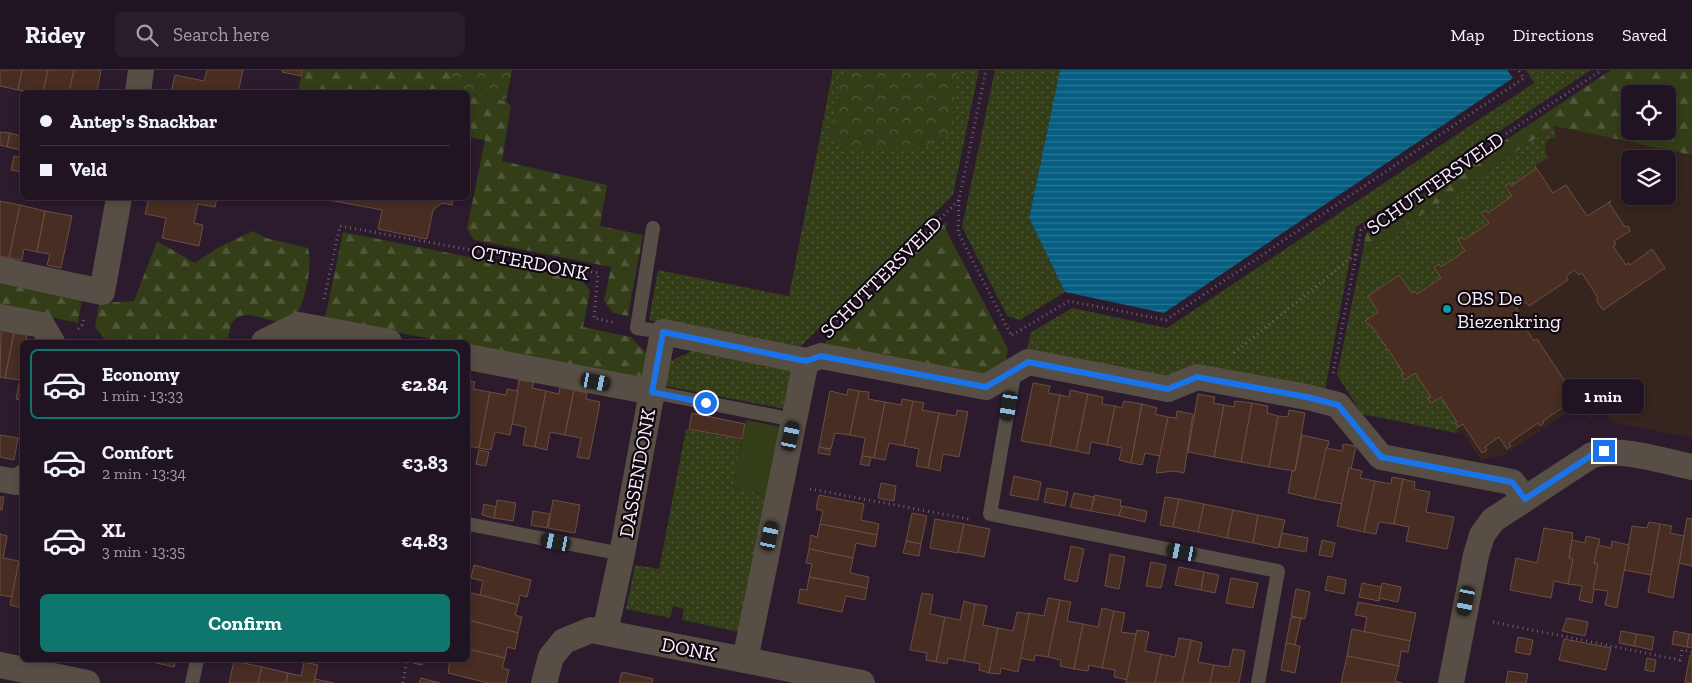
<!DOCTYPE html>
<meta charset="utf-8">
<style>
:root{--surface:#211422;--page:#291d2a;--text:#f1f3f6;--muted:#a29ea5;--line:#3e3340;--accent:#0f766e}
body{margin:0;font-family:"Zilla Slab",serif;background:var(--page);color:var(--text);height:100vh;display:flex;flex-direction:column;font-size:19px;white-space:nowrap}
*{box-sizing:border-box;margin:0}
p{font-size:16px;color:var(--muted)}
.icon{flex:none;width:28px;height:28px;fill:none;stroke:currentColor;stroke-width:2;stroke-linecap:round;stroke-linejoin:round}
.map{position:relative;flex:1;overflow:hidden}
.sheet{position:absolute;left:20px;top:270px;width:450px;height:322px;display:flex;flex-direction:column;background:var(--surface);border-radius:8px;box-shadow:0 2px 8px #0003,0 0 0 1px var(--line)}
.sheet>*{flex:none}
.top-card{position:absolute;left:20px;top:20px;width:450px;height:110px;border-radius:8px;box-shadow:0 2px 8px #0003,0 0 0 1px var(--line);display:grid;align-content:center;height:110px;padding:0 20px;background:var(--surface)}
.buttons{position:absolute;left:1621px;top:15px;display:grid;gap:10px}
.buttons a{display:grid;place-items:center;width:55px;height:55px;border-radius:8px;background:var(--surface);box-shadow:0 2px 8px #0003,0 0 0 1px var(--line);font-size:25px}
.end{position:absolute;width:22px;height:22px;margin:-11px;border:6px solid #1a73e8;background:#fff;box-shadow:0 0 0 2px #fff}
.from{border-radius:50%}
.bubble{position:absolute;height:35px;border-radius:8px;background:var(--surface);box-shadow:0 2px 8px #0003,0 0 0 1px var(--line);font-size:16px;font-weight:700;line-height:35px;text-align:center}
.car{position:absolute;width:15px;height:30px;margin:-15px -8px;border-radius:6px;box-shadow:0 0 4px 1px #0007;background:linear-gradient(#222 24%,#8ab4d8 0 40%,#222 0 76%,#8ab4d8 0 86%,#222 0)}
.top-card b{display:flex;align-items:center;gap:18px;height:48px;font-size:19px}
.top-card b+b{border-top:1px solid var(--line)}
.top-card i{width:12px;height:12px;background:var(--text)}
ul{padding:9px 0 0;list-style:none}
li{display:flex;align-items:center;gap:15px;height:70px;margin:0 10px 8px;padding:0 10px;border:2px solid transparent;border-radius:8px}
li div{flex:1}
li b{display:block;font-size:19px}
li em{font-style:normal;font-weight:700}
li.on{border-color:var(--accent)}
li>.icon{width:45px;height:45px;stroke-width:1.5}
.action{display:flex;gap:10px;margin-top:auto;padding:10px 20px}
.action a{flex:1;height:58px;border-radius:8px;background:var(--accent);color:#fff;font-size:20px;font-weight:700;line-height:58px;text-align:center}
header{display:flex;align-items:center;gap:30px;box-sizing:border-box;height:70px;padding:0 25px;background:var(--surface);border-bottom:1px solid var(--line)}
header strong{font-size:24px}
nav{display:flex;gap:28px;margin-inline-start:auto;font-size:18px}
.search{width:350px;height:45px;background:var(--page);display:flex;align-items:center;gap:12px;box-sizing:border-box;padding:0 18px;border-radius:8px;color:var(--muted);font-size:19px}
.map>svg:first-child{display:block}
</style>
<header>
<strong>Ridey</strong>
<div class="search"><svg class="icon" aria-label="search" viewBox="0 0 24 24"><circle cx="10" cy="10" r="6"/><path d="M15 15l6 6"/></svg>Search here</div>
<nav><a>Map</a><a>Directions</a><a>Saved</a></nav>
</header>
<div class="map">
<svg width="1692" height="613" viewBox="0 0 1692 613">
<defs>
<pattern id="grass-dots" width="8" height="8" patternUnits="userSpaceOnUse" patternTransform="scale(1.25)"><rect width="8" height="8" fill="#333d17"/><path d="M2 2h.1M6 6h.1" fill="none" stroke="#51593a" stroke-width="1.8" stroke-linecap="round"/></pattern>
<pattern id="forest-firs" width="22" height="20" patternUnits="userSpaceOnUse" patternTransform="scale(1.25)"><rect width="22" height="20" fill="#333d17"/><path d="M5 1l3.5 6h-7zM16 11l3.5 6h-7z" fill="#51593a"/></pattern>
<pattern id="sand-dots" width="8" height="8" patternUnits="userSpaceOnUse" patternTransform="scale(1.25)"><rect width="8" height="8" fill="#302807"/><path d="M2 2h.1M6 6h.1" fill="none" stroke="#453d20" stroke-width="1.8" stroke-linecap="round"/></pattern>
<pattern id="park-crowns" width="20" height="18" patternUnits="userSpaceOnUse" patternTransform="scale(1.25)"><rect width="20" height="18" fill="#333d17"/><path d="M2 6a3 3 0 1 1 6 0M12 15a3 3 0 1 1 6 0" fill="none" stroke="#51593a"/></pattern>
<pattern id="water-rules" width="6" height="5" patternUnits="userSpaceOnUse" patternTransform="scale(1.25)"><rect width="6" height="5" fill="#065e81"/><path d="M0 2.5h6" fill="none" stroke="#2b7594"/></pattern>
</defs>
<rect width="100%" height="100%" fill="#2c1a2d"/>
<path fill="#36241e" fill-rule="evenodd" d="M1554,56L1692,85V368L1611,352L1602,340L1589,349L1579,335L1505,385L1481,390L1463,364L1362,344L1337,305L1362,185ZM1630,89H1668V126H1630Z"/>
<g fill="url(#grass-dots)">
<polygon points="833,0 979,0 953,125 797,280 649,250 658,200 789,226"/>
<polygon points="995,0 1060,0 1029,148 1065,222 1020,250 1007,246 962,157"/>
<polygon points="1526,0 1591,0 1356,157 1325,320 1167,311 1027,282 1030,263 1072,238 1167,258 1534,13"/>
<path d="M1554,56L1556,68H1550C1543,75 1544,79 1548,88L1534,96L1536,99L1511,116L1510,113L1512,126L1488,143L1486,140L1482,143L1488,154L1464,170L1463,167L1458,170L1465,181L1441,197L1439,194L1434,197L1441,207L1417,224L1412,223L1399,204L1368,226L1378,242L1365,251L1368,255L1370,254L1387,278L1385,281L1388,279L1404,304L1402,305L1415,303L1431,327L1429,329L1431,333L1441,327L1457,352L1455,353L1458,357L1456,363L1362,344L1337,305L1362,185Z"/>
<polygon points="696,279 799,299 790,340 665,316 669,292"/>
<polygon points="686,359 742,370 733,418 772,426 743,563 682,550 684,539 673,536 670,548 626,539 635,495 659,499"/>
</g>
<g fill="url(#forest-firs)" fill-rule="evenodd">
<polygon points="302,0 453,0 449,20 461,22 298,22"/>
<path d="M1611,0H1692V85L1554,56L1362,185L1366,163ZM1630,24H1668V61H1630Z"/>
<polygon points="468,24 506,31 511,36 502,91 607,115 600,156 643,165 628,246 613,243 604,231 611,197 474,170 467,159 485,70 468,67"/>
<polygon points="947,151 946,160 1008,279 1005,298 988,309 828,277 825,272"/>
<path d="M253,161L266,168L308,178C313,197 305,230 296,247C290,248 282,251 276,251C264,250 244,239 234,250C229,255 229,266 228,272H108L95,257L99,233L134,231L157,171L195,193L217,178Z"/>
<polygon points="343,162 581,209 590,221 583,257 631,267 651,288 647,313 468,276 468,272 448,272 325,249"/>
<polygon points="0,213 82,230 78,253 0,237"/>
</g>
<polygon fill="url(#sand-dots)" points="1668,106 1675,108 1670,132 1667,133 1646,127 1668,126"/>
<g fill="url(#park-crowns)">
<polygon points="453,0 512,0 506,31 468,24 468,22 449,20"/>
<polygon points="844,0 957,0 951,63 923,78 840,78 830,66"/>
</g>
<polygon fill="#333d17" points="746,350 786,358 772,426 733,418"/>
<polygon fill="url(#water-rules)" points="1060,0 1507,0 1513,8 1164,243 1065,222 1029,148"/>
<g fill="#472d22" stroke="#6c4f43">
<polygon points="0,0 22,0 18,20 0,16"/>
<polygon points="22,0 48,0 43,22 31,22 18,20"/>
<polygon points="48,0 74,0 69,22 43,22"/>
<polygon points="74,0 101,0 97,22 69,22"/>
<polygon points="207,0 243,0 238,22 171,22 175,5 204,11"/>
<polygon points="282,0 302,0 301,6 282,2"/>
<polygon points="0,62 10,63 7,77 0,75"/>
<polygon points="10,63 22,66 22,80 7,77"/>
<polygon points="14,86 22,88 22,102 11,100"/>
<polygon points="1535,96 1553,123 1566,115 1587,146 1611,131 1609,133 1625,157 1628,156 1630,161 1614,171 1616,174 1613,176 1626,195 1629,193 1630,195 1652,179 1665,198 1603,240 1596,230 1598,228 1582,203 1579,205 1575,200 1566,206 1568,210 1529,236 1526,232 1516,238 1520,245 1518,246 1534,271 1537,269 1578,331 1574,334 1572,331 1543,351 1544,353 1540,356 1538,353 1509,373 1511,376 1507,379 1499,367 1485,377 1487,380 1482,383 1463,354 1458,357 1455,353 1457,352 1441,327 1431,333 1428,329 1431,327 1415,303 1404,310 1401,305 1404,304 1388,279 1385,281 1387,278 1370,254 1368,255 1365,251 1378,242 1368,226 1399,205 1412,223 1415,221 1417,224 1441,208 1434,197 1439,194 1441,197 1465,181 1458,170 1462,167 1464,170 1489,153 1481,143 1486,140 1488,143 1512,126 1505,116 1510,113 1511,116 1536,99"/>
<polygon points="149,128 217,128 215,137 198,134 194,153 203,155 199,176 162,168 166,148 145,144"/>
<polygon points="318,128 453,128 452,135 442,133 433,140 427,169 378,159 382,140"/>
<polygon points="0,131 20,135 9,188 0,186"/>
<polygon points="20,135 45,141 37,182 24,179 22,190 9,188"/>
<polygon points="45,141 72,146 61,198 47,195 50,184 37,182"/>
<polygon points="1,260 14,263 5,308 0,307"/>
<polygon points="14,263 27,265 26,272 31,272 22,272 22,331 16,329 20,310 5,308"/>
<polygon points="519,310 534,312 532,318 546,321 535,377 523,375 526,357 512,354"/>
<polygon points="468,311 475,312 473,319 490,322 479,378 468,376 471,357 468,357"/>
<polygon points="1033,313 1050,316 1048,323 1060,325 1050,376 1021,371"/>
<polygon points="560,317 574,320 565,365 550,362 547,380 535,377 546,321 559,324"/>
<polygon points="507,319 518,321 510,365 495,362 491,380 479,378 490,322 506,325"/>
<polygon points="848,319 859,321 850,365 835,363 831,379 819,377 830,321 847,325"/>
<polygon points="574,320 587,323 586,329 600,332 589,389 577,387 581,368 565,365"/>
<polygon points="1070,320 1088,324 1076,381 1050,376 1060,325 1069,327"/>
<polygon points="859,321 869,322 868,329 885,332 874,388 862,386 865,368 850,365"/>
<polygon points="1088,324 1103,327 1102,334 1115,336 1107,375 1091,372 1089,384 1076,381"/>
<polygon points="1198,324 1215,327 1213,333 1224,335 1214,387 1188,382"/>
<polygon points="902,329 913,331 904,376 889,373 885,390 874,388 885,332 901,335"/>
<polygon points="913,331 924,333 922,340 939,343 928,398 916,396 919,379 904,376"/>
<polygon points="1124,331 1142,334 1131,393 1119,390 1122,378 1107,375 1115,336 1122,338"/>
<polygon points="1235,331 1252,333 1241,392 1214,387 1224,335 1234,337"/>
<polygon points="1252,333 1268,336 1267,343 1278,346 1269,397 1241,392"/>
<polygon points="1142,334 1157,338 1155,344 1168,347 1160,386 1145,383 1142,395 1131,393"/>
<polygon points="957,340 968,342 959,387 943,384 940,401 928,398 939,343 956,346"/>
<polygon points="1289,340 1305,343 1295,401 1269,397 1278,346 1288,347"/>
<polygon points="1177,341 1193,344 1184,403 1174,401 1156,403 1168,347 1176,348"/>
<polygon points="692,343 745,354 742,369 689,359"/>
<polygon points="0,365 18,368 14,390 0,387"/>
<polygon points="1302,365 1329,371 1315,429 1288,423 1292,401 1295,401"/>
<polygon points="1343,374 1356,376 1351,399 1349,398 1342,434 1315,429 1326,378 1342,381"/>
<polygon points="819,377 830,380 830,385 818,383"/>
<polygon points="479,380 489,382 486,396 476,394"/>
<polygon points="862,386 871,387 869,396 860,394"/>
<polygon points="1349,398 1362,401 1360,408 1375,411 1364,462 1337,456"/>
<polygon points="1014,406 1041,412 1038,430 1010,425"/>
<polygon points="1392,407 1403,409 1394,454 1379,452 1376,464 1364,462 1375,411 1391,414"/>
<polygon points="1403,409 1415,412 1414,419 1430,422 1426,442 1454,447 1447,479 1406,471 1409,457 1394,454"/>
<polygon points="881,413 896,416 894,431 878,428"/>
<polygon points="1047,418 1068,422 1065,436 1044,432"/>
<polygon points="1074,423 1094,427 1091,441 1070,437"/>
<polygon points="819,425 864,434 861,450 879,454 877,465 820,454 823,441 816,439"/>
<polygon points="1095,425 1121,430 1120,436 1122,436 1119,446 1091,441"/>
<polygon points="0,427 4,427 2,440 0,440"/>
<polygon points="1165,427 1179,429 1173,457 1160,455"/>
<polygon points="1179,429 1204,434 1198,462 1173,457"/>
<polygon points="497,430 516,433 513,451 494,448"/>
<polygon points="553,430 580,435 575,463 548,458"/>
<polygon points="484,434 496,437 494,448 482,445"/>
<polygon points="1204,434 1233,440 1227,468 1198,462"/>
<polygon points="1122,436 1147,441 1145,452 1119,446"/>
<polygon points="1233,440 1258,445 1253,473 1227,468"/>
<polygon points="533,441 550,444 547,458 531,455"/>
<polygon points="912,443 927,446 921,474 906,471"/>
<polygon points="1258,445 1285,450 1278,478 1253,473"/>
<polygon points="1687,448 1692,449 1692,496 1679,493"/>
<polygon points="935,449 964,454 958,483 930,478"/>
<polygon points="1649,452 1660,454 1651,505 1624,500 1632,456 1647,458"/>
<polygon points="820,454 877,465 875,477 856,473 853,488 809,479 811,465 817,467"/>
<polygon points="964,454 990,459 984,487 958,482"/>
<polygon points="1660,454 1672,456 1670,463 1684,466 1673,528 1648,522"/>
<polygon points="1544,458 1573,463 1569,488 1573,489 1568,514 1554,511 1551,528 1510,520 1516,488 1537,493"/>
<polygon points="1282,463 1308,468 1306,482 1279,477"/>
<polygon points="0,464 7,466 3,488 19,491 12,527 0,525"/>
<polygon points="1586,466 1600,469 1594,493 1598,494 1592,533 1579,530 1582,516 1568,514 1573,489 1569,488 1572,470 1585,473"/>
<polygon points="1322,470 1335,473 1332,487 1319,485"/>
<polygon points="906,471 921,474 919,486 903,483"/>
<polygon points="1612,471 1629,475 1617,538 1605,535 1608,521 1593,519 1598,494 1594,493 1598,475 1611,478"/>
<polygon points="1071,476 1084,479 1077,512 1064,509"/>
<polygon points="809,479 853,488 850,503 869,507 867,518 809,507 812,494 806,493"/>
<polygon points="1110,484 1125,487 1119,519 1105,516"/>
<polygon points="19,491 22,492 22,538 10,535"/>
<polygon points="1151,492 1166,495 1161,518 1146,516"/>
<polygon points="474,495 531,510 527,527 520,525 518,535 480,525 483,511 471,508"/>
<polygon points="1179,497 1204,502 1201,520 1175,515"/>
<polygon points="1204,502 1219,505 1215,523 1201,520"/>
<polygon points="1328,506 1346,510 1344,524 1325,520"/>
<polygon points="809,507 867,518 865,530 846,526 842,542 798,533 800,519 807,520"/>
<polygon points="1231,508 1258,513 1253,538 1226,533"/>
<polygon points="1362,513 1381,517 1379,531 1359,527"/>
<polygon points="1382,513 1401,517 1398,532 1379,528"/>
<polygon points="1296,519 1310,522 1305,549 1291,546"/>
<polygon points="468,522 518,535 515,545 522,547 518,563 468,550"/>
<polygon points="922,523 933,525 930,544 945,547 936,592 926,590 927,583 910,580"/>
<polygon points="1048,528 1060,530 1048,587 1035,585 1034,591 1020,588 1029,544 1027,544 1028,543 1044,546"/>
<polygon points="1060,530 1071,532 1067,551 1083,554 1074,599 1060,596 1061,590 1048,587"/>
<polygon points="964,531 975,534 964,591 948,588 947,594 936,592 945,547 960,550"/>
<polygon points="1358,532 1416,543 1410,571 1364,562 1367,547 1355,545"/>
<polygon points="975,534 987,536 983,555 998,558 989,603 979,600 980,594 964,591"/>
<polygon points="1102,538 1114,541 1102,598 1089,595 1088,601 1074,599 1083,554 1098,557"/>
<polygon points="1114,541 1125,543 1121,562 1136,564 1128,610 1114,607 1115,600 1102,598"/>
<polygon points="1017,542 1029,544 1018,602 1001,598 1000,604 989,603 998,558 1013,561"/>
<polygon points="1291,547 1301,548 1295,575 1286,573"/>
<polygon points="1567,548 1588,552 1585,566 1562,561"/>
<polygon points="468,550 518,563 515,579 507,577 505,588 468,579 471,564 468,564"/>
<polygon points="1352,559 1410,571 1408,582 1401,581 1399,596 1347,586"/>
<polygon points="1137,560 1149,562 1145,581 1161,584 1155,613 1126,613"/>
<polygon points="1621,561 1637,564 1634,576 1619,573"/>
<polygon points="1674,561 1689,564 1687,577 1672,574"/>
<polygon points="1637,564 1654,567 1652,580 1634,576"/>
<polygon points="1689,564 1692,565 1692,578 1687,577"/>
<polygon points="1518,567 1533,570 1530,585 1515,582"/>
<polygon points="1179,568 1191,570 1182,613 1155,613 1161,584 1175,587"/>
<polygon points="1564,569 1611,578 1606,600 1559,590"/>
<polygon points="1191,570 1202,573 1198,592 1214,595 1210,613 1182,613"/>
<polygon points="1286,573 1300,576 1295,603 1281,600"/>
<polygon points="468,579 505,588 502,598 509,600 506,613 488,613 448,603 450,590 468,590"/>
<polygon points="1233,579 1245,581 1239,613 1210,613 1214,595 1229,597"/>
<polygon points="1690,585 1692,585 1692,613 1685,612"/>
<polygon points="1347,586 1399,596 1395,611 1402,613 1341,613"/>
<polygon points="1647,588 1656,590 1654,602 1645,600"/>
<polygon points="144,590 176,590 174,597"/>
<polygon points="414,590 423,590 422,595 413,593"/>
<polygon points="234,591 262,597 258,613 229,613"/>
<polygon points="304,592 318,595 314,613 286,613 288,603 301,606"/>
<polygon points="262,597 288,603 286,613 258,613"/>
<polygon points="1508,601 1528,604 1526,613 1506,613"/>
<polygon points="622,602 653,609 652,613 619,613"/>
<polygon points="421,608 440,613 419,613"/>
<polygon points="315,609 334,613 314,613"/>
</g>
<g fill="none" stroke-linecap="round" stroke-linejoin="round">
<g stroke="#706071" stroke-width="3" stroke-dasharray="1 4" stroke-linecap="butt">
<polyline points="959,130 958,162 1012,267"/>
<polyline points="324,229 340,156 598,203 594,248 615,253"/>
<polyline points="830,258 959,130 986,0"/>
<polyline points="78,259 82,255 84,248"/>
<polyline points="1012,265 1069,231 1166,250 1524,8 1518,0"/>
<polyline points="1234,283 1356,184"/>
<polyline points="1333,303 1361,160 1602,0"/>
<polyline points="810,419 969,449"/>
<polyline points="1493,552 1680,590 1682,580 1692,582"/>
<polyline points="403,613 407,590"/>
</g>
<g stroke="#574f45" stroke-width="14">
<polyline points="653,158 637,258 663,262"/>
<polyline points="1015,299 990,444 1278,501 1258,613"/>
<polyline points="652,322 779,347"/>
<polyline points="468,454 622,484"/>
<polyline points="192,613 197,590"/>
</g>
<g stroke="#574f45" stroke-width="26">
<polyline points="138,22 141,0"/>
<polyline points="0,200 102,222 119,128"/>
<polyline points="0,247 42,255 52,272"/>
<polyline points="264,272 299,255 389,272"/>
<polyline points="468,287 652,322"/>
<polyline points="806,291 821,286 986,317 1028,292 1168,319 1197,307 1307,327 1338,335 1381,387 1512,412 1525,429"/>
<polyline points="0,409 16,412 22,408"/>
<polyline points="605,562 622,484 663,262 806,291"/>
<polyline points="745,590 806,291"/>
<polyline points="0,595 87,613"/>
<polyline points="544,613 551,587 564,571 591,560 862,613"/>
<path d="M1451,613L1476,485L1482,465L1493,450L1592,385C1621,377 1662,391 1692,397"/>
</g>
</g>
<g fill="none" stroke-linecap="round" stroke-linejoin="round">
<polyline stroke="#1a73e8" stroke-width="6" points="706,333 652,322 663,262 806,291 821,286 986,317 1028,292 1168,319 1197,307 1307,327 1338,335 1381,387 1512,412 1525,429 1592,385 1604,381"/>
</g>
<circle fill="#0f9aa8" stroke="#100810" stroke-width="2" cx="1447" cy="239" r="5"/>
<g text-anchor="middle" stroke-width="4.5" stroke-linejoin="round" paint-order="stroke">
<g font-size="20" fill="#fceffc" stroke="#100810">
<text transform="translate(1435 113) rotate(-35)" y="7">SCHUTTERSVELD</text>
<text transform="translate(530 192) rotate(11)" y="7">OTTERDONK</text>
<text transform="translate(881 207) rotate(-45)" y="7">SCHUTTERSVELD</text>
<text transform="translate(637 403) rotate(-80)" y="7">DASSENDONK</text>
<text transform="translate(689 579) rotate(11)" y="7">DONK</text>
</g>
<g font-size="20" fill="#fceffc" stroke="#100810" text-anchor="start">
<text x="1457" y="235">OBS De<tspan x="1457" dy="23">Biezenkring</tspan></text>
</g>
</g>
</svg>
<div class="buttons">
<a><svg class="icon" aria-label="locate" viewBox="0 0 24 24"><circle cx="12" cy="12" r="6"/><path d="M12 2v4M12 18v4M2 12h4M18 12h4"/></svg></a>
<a><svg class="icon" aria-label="layers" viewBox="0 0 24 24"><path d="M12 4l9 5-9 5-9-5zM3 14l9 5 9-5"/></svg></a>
</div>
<i class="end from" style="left:706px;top:333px"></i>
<i class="end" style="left:1604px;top:381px"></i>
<div class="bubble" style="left:1562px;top:309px;width:82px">1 min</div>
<i class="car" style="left:596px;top:312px;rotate:101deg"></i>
<i class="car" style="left:1009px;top:336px;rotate:190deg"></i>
<i class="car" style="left:791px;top:366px;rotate:12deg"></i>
<i class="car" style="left:770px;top:466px;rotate:12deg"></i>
<i class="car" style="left:556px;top:472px;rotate:281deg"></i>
<i class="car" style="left:1182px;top:482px;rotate:281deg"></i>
<i class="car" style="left:1466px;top:531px;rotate:191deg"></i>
<div class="top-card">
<b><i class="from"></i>Antep's Snackbar</b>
<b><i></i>Veld</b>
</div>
<section class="sheet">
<ul>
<li class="on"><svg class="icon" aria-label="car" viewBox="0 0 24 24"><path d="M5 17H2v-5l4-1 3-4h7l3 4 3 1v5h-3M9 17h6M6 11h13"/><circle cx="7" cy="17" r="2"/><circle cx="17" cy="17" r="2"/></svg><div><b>Economy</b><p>1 min · 13:33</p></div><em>€2.84</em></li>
<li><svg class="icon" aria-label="car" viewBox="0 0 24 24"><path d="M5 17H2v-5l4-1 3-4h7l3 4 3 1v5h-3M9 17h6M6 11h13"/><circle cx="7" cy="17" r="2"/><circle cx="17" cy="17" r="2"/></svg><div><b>Comfort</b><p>2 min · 13:34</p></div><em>€3.83</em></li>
<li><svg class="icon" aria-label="car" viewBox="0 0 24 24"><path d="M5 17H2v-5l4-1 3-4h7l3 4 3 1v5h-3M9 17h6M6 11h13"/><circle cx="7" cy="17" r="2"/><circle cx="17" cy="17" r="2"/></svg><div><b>XL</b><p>3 min · 13:35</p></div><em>€4.83</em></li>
</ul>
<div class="action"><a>Confirm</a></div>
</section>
</div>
